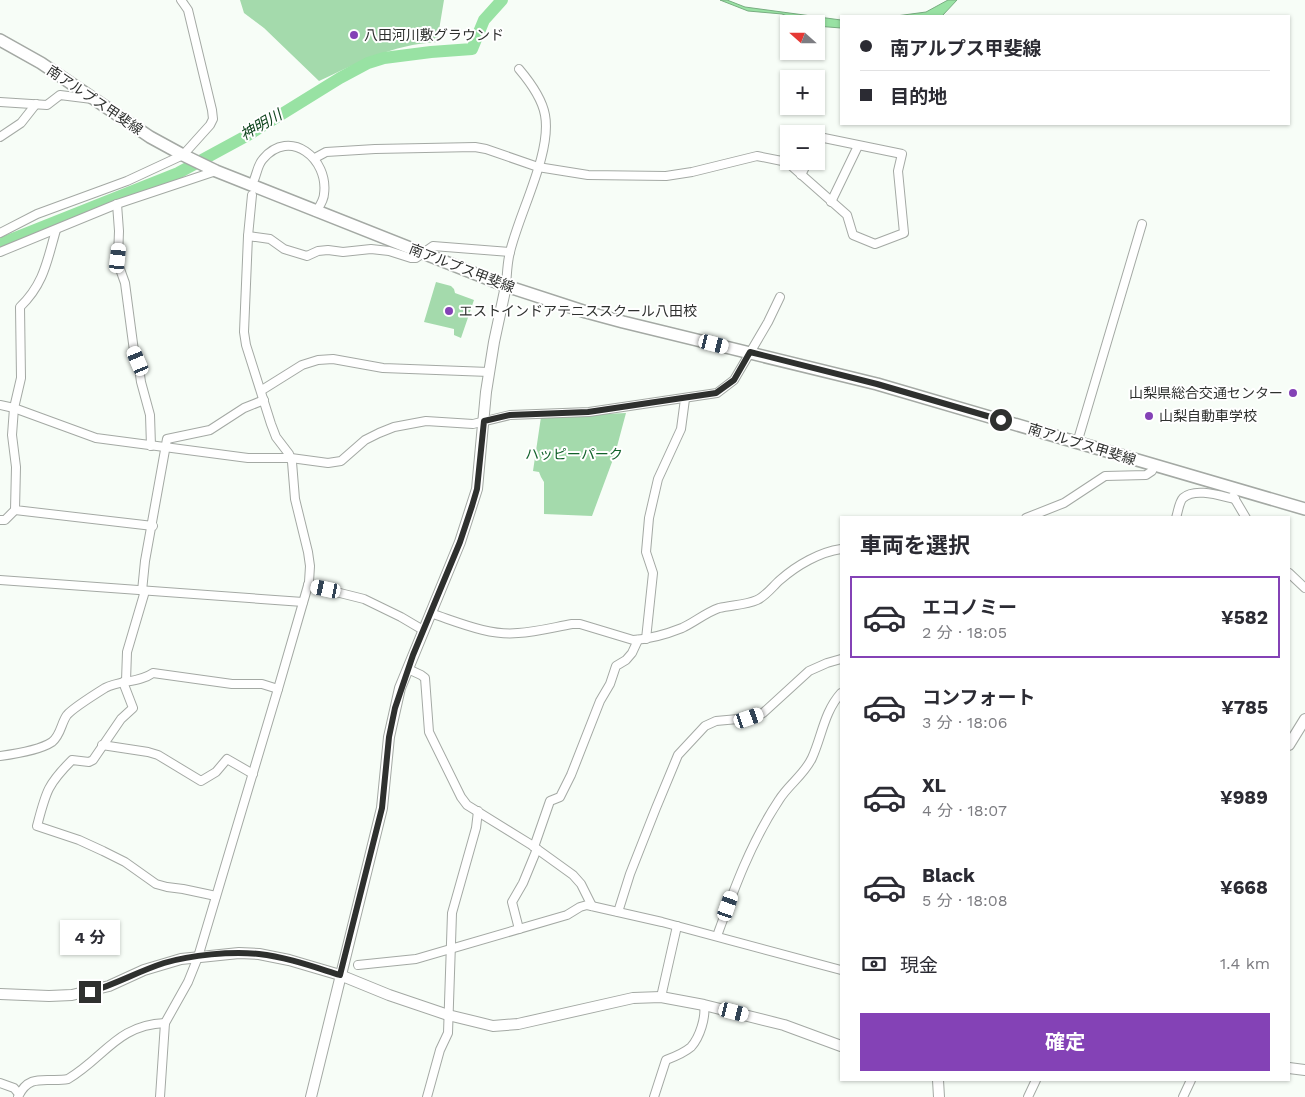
<!DOCTYPE html>
<html lang="ja">
<meta charset="utf-8">
<style>
:root{--surface:#fff;--page:#f7f7f7;--text:#2b2b33;--muted:#7c7c81;--line:#e1e1e2;--accent:#8442b6}
body{margin:0;font-family:"Work Sans","Noto Sans JP",sans-serif;background:var(--page);color:var(--text);height:100vh;display:flex;flex-direction:column;font-size:19px;white-space:nowrap}
*{box-sizing:border-box;margin:0}
p{font-size:16px;color:var(--muted)}
.icon{flex:none;width:28px;height:28px;fill:none;stroke:currentColor;stroke-width:2;stroke-linecap:round;stroke-linejoin:round}
.map{position:relative;flex:1;overflow:hidden}
.sheet{position:absolute;left:840px;top:516px;width:450px;height:565px;display:flex;flex-direction:column;background:var(--surface);border-radius:0px;box-shadow:0 1px 4px #0004}
.sheet>*{flex:none}
.top-card{position:absolute;left:840px;top:15px;width:450px;height:110px;border-radius:0px;box-shadow:0 1px 4px #0004;display:grid;align-content:center;height:110px;padding:0 20px;background:var(--surface)}
.needle{width:32px;rotate:291deg}
.controls{position:absolute;left:780px;top:15px;display:grid;gap:10px}
.controls a{display:grid;place-items:center;width:45px;height:45px;border-radius:0px;background:var(--surface);box-shadow:0 1px 4px #0004;font-size:25px}
.end{position:absolute;width:22px;height:22px;margin:-11px;border:6px solid #2e302e;background:#fff;box-shadow:0 0 0 2px #fff}
.from{border-radius:50%}
.bubble{position:absolute;height:35px;border-radius:0px;background:var(--surface);box-shadow:0 1px 4px #0004;font-size:16px;font-weight:700;line-height:35px;text-align:center}
.car{position:absolute;width:15px;height:30px;margin:-15px -8px;border-radius:6px;box-shadow:0 0 4px 1px #0007;background:linear-gradient(#fff 24%,#345 0 40%,#fff 0 76%,#345 0 86%,#fff 0)}
.top-card b{display:flex;align-items:center;gap:18px;height:48px;font-size:19px}
.top-card b+b{border-top:1px solid var(--line)}
.top-card i{width:12px;height:12px;background:var(--text)}
ul{padding:0;list-style:none}
li{display:flex;align-items:center;gap:15px;height:82px;margin:0 10px 8px;padding:0 10px;border:2px solid transparent;border-radius:0px}
li div{flex:1}
li b{display:block;font-size:19px}
li em{font-style:normal;font-weight:700}
li.selected{border-color:var(--accent)}
li>.icon{width:45px;height:45px;stroke-width:1.5}
h2{padding:0 20px;font-size:22px;line-height:60px}
.pay{display:flex;align-items:center;gap:12px;height:55px;padding:0 20px;font-size:19px}
.pay p{margin-inline-start:auto}
.button{display:flex;gap:10px;margin-top:auto;padding:10px 20px}
.button a{flex:1;height:58px;border-radius:0px;background:var(--accent);color:#fff;font-size:20px;font-weight:700;line-height:58px;text-align:center}
.map>svg:first-child{display:block}
</style>
<div class="map">
<svg width="1305" height="1097" viewBox="0 0 1305 1097">
<rect width="100%" height="100%" fill="#f7fdf7"/>
<g fill="#a4daac">
<path d="M240,0H444L437,42C391,45 360,62 319,81L264,28L244,13Z"/>
<polygon points="436,282 451,286 454,289 455,293 474,300 461,338 454,335 454,329 424,322"/>
<polygon points="626,413 615,454 592,516 544,514 544,482 541,477 539,472 533,471 541,417"/>
</g>
<g fill="#98e2a3" stroke="#78ad80">
<polygon points="720,0 727,0 745,7 841,20 841,28 816,26 816,24 808,24 782,14 748,11"/>
<polygon points="948,0 957,0 942,16 896,16 926,12"/>
</g>
<g fill="none" stroke-linecap="round" stroke-linejoin="round">
<polyline stroke="#98e2a3" stroke-width="12" points="0,244 178,173 248,135 340,78 368,63 384,58 431,52 472,49 484,20 502,0"/>
<g stroke="#a4a9a4" stroke-width="10">
<g id="minor">
<polyline points="0,102 47,105 60,95 92,99"/>
<polyline points="0,137 21,123 36,104"/>
<polyline points="315,158 326,152 375,149 475,147 486,149 538,167 588,175 666,176 692,172 757,156 787,162 847,215 853,235 875,244 904,233 898,171 902,154 824,138 821,139 816,145"/>
<polyline points="801,175 808,161"/>
<path d="M254,180C257,173 258,164 263,159C290,127 329,159 324,194C324,200 319,207 316,212"/>
<polyline points="831,202 858,146"/>
<polyline points="117,204 119,231 118,258 120,269 125,283 134,351 138,361 141,382 150,415 151,446"/>
<path d="M56,230C47,261 44,284 20,307L21,378L14,408L12,435L16,467L15,510L153,526"/>
<polyline points="0,233 37,214 127,181 183,155 210,125 213,119 212,110 188,10 181,0"/>
<polyline points="248,236 270,239 284,249 307,256 318,251 328,250 343,252 371,249 389,251 411,258 416,258 433,246 510,252"/>
<polyline points="0,252 117,204 216,171"/>
<path d="M506,286C507,275 507,263 510,252C519,213 552,153 545,115C542,98 530,82 519,69"/>
<polyline points="262,390 302,365 318,360 333,359 383,368 489,372"/>
<polyline points="0,405 14,408 96,438 248,458 291,458 328,463 341,461 365,440 379,433 394,427 426,421 473,424 510,415 589,412 717,393 734,380 768,322 780,297"/>
<polyline points="1077,443 1142,224"/>
<polyline points="1233,496 1246,518"/>
<polyline points="1026,518 1064,503 1105,476 1146,475 1152,471 1154,465"/>
<path d="M1176,518C1178,512 1179,502 1183,498C1195,487 1221,496 1235,499"/>
<polyline points="0,520 5,520 15,510"/>
<polyline points="1289,573 1305,588"/>
<polyline points="0,580 303,602"/>
<polyline points="308,585 364,599 401,617 423,630"/>
<polyline points="142,591 145,561 167,439 210,430 244,408 264,400"/>
<path d="M430,613C458,622 489,636 518,633C536,632 555,627 572,624H580L633,640C649,639 667,634 682,628C695,622 705,613 719,608C731,605 746,605 757,600C766,596 773,586 780,580C797,565 820,552 841,549"/>
<polyline points="646,639 653,573 646,552 649,518 658,479 681,429 685,399"/>
<polyline points="408,669 421,675 425,678 429,732 461,797 467,805 530,844 573,875 581,884 592,906"/>
<polyline points="126,681 127,652 145,591"/>
<path d="M123,682L133,708L121,719L93,760L89,762L72,760C47,785 46,792 37,826L79,840L103,851L125,862L156,884L167,887L183,889L216,896"/>
<polyline points="102,745 148,752 158,755 201,781 216,772 227,759 253,774"/>
<path d="M0,756C15,754 40,750 52,742C61,735 61,723 67,715C73,708 97,693 105,688C120,680 139,683 153,673L232,684H262L278,689"/>
<polyline points="534,847 550,801 560,797 571,775 600,701 610,684 616,666 626,660 632,653 638,640"/>
<polyline points="618,912 630,874 656,808 678,755 705,726 716,721 749,718 763,713 809,671 827,663 841,659"/>
<polyline points="519,929 512,902 523,883 537,849"/>
<path d="M717,936C734,889 751,842 779,800C788,785 804,775 812,758C822,736 824,712 841,693"/>
<polyline points="358,965 416,959 567,915 580,907 587,905 662,922 841,970"/>
<polyline points="661,997 677,926"/>
<polyline points="0,1083 14,1088 19,1094"/>
<path d="M18,1097C29,1072 47,1083 68,1079C105,1057 117,1025 165,1023"/>
<polyline points="160,1097 165,1023 188,982 198,957 278,689 309,582 310,566 308,552 295,499 292,462 289,454 276,437 271,424 246,345 244,332 248,236 252,195"/>
<polyline points="427,1097 440,1050 448,1033 452,913 476,828 478,811"/>
<path d="M654,1097L666,1060C674,1057 684,1053 691,1047C700,1037 706,1017 704,1005"/>
<polyline points="1028,1097 1036,1080"/>
<polyline points="1183,1097 1191,1080"/>
</g>
</g>
<g stroke="#a4a9a4" stroke-width="12">
<g id="tertiary">
<polyline points="1289,745 1305,719"/>
<polyline points="0,994 49,996 72,995 109,986 144,970 181,959 239,953 259,954 289,960 340,975 389,995 448,1015 493,1026 518,1024 633,998 661,997 704,1005 784,1025 841,1046"/>
<polyline points="1289,1068 1305,1070"/>
<polyline points="938,1080 939,1097"/>
<polyline points="311,1097 382,808 389,737 400,688 460,542 477,489 486,392 494,342 506,286"/>
</g>
</g>
<g stroke="#a4a9a4" stroke-width="14">
<polyline id="secondary" points="0,40 41,63 150,137 183,155 216,171 506,286 586,312 623,322 877,384 1305,509"/>
</g>
<use href="#minor" stroke="#fff" stroke-width="8"/>
<use href="#tertiary" stroke="#fff" stroke-width="10"/>
<use href="#secondary" stroke="#fff" stroke-width="11"/>
</g>
<g fill="none" stroke-linecap="round" stroke-linejoin="round">
<path stroke="#2e302e" stroke-width="6" d="M90,992C116,984 139,971 164,963C191,955 231,951 259,954C286,957 314,967 340,975L382,808L389,737L395,708L413,655L460,542L472,506L477,489L484,421L510,415L588,412L716,393L734,380L750,352L877,384L1001,420"/>
</g>
<g fill="#8442b6" stroke="#fff" stroke-width="2">
<circle cx="354" cy="35" r="5"/>
<circle cx="449" cy="311" r="5"/>
<circle cx="1293" cy="393" r="5"/>
<circle cx="1149" cy="416" r="5"/>
</g>
<g text-anchor="middle" stroke-width="4" stroke-linejoin="round" paint-order="stroke">
<g font-size="14" fill="#2e302e" stroke="#fff" text-anchor="start">
<text x="364" y="40">八田河川敷グラウンド</text>
<text x="459" y="316">エストインドアテニススクール八田校</text>
<text x="1283" y="398" text-anchor="end">山梨県総合交通センター</text>
<text x="1159" y="421">山梨自動車学校</text>
</g>
<g font-size="14" fill="#2e302e" stroke="#fff">
<text transform="translate(95 100) rotate(34)" y="5">南アルプス甲斐線</text>
<text transform="translate(462 268) rotate(21)" y="5">南アルプス甲斐線</text>
<text transform="translate(1082 444) rotate(17)" y="5">南アルプス甲斐線</text>
</g>
<g font-size="14" fill="#11612a" stroke="#fff">
<text x="574" y="459">ハッピーパーク</text>
</g>
<g font-size="15" font-style="italic" fill="#11461f" stroke="#fff">
<text transform="translate(261 125) rotate(-30)" y="5">神明川</text>
</g>
</g>
</svg>
<div class="controls">
<a><svg class="needle" viewBox="-14 -14 28 28"><path d="M0-13l5 13h-10z" fill="#e53935"/><path d="M0 13l5-13h-10z" fill="#7c7c81"/></svg></a>
<a>+</a>
<a>−</a>
</div>
<i class="end from" style="left:1001px;top:420px"></i>
<i class="end" style="left:90px;top:992px"></i>
<div class="bubble" style="left:60px;top:920px;width:60px">4 分</div>
<i class="car" style="left:118px;top:258px;rotate:6deg"></i>
<i class="car" style="left:714px;top:344px;rotate:104deg"></i>
<i class="car" style="left:138px;top:361px;rotate:337deg"></i>
<i class="car" style="left:326px;top:589px;rotate:282deg"></i>
<i class="car" style="left:749px;top:718px;rotate:71deg"></i>
<i class="car" style="left:728px;top:906px;rotate:19deg"></i>
<i class="car" style="left:734px;top:1012px;rotate:104deg"></i>
<div class="top-card">
<b><i class="from"></i>南アルプス甲斐線</b>
<b><i></i>目的地</b>
</div>
<section class="sheet">
<h2>車両を選択</h2>
<ul>
<li class="selected"><svg class="icon" aria-label="car" viewBox="0 0 24 24"><path d="M5 17H2v-5l4-1 3-4h7l3 4 3 1v5h-3M9 17h6M6 11h13"/><circle cx="7" cy="17" r="2"/><circle cx="17" cy="17" r="2"/></svg><div><b>エコノミー</b><p>2 分 · 18:05</p></div><em>¥582</em></li>
<li><svg class="icon" aria-label="car" viewBox="0 0 24 24"><path d="M5 17H2v-5l4-1 3-4h7l3 4 3 1v5h-3M9 17h6M6 11h13"/><circle cx="7" cy="17" r="2"/><circle cx="17" cy="17" r="2"/></svg><div><b>コンフォート</b><p>3 分 · 18:06</p></div><em>¥785</em></li>
<li><svg class="icon" aria-label="car" viewBox="0 0 24 24"><path d="M5 17H2v-5l4-1 3-4h7l3 4 3 1v5h-3M9 17h6M6 11h13"/><circle cx="7" cy="17" r="2"/><circle cx="17" cy="17" r="2"/></svg><div><b>XL</b><p>4 分 · 18:07</p></div><em>¥989</em></li>
<li><svg class="icon" aria-label="car" viewBox="0 0 24 24"><path d="M5 17H2v-5l4-1 3-4h7l3 4 3 1v5h-3M9 17h6M6 11h13"/><circle cx="7" cy="17" r="2"/><circle cx="17" cy="17" r="2"/></svg><div><b>Black</b><p>5 分 · 18:08</p></div><em>¥668</em></li>
</ul>
<div class="pay"><svg class="icon" aria-label="cash" viewBox="0 0 24 24"><path d="M3 7h18v10H3z"/><circle cx="12" cy="12" r="2"/></svg>現金<p>1.4 km</p></div>
<div class="button"><a>確定</a></div>
</section>
</div>
